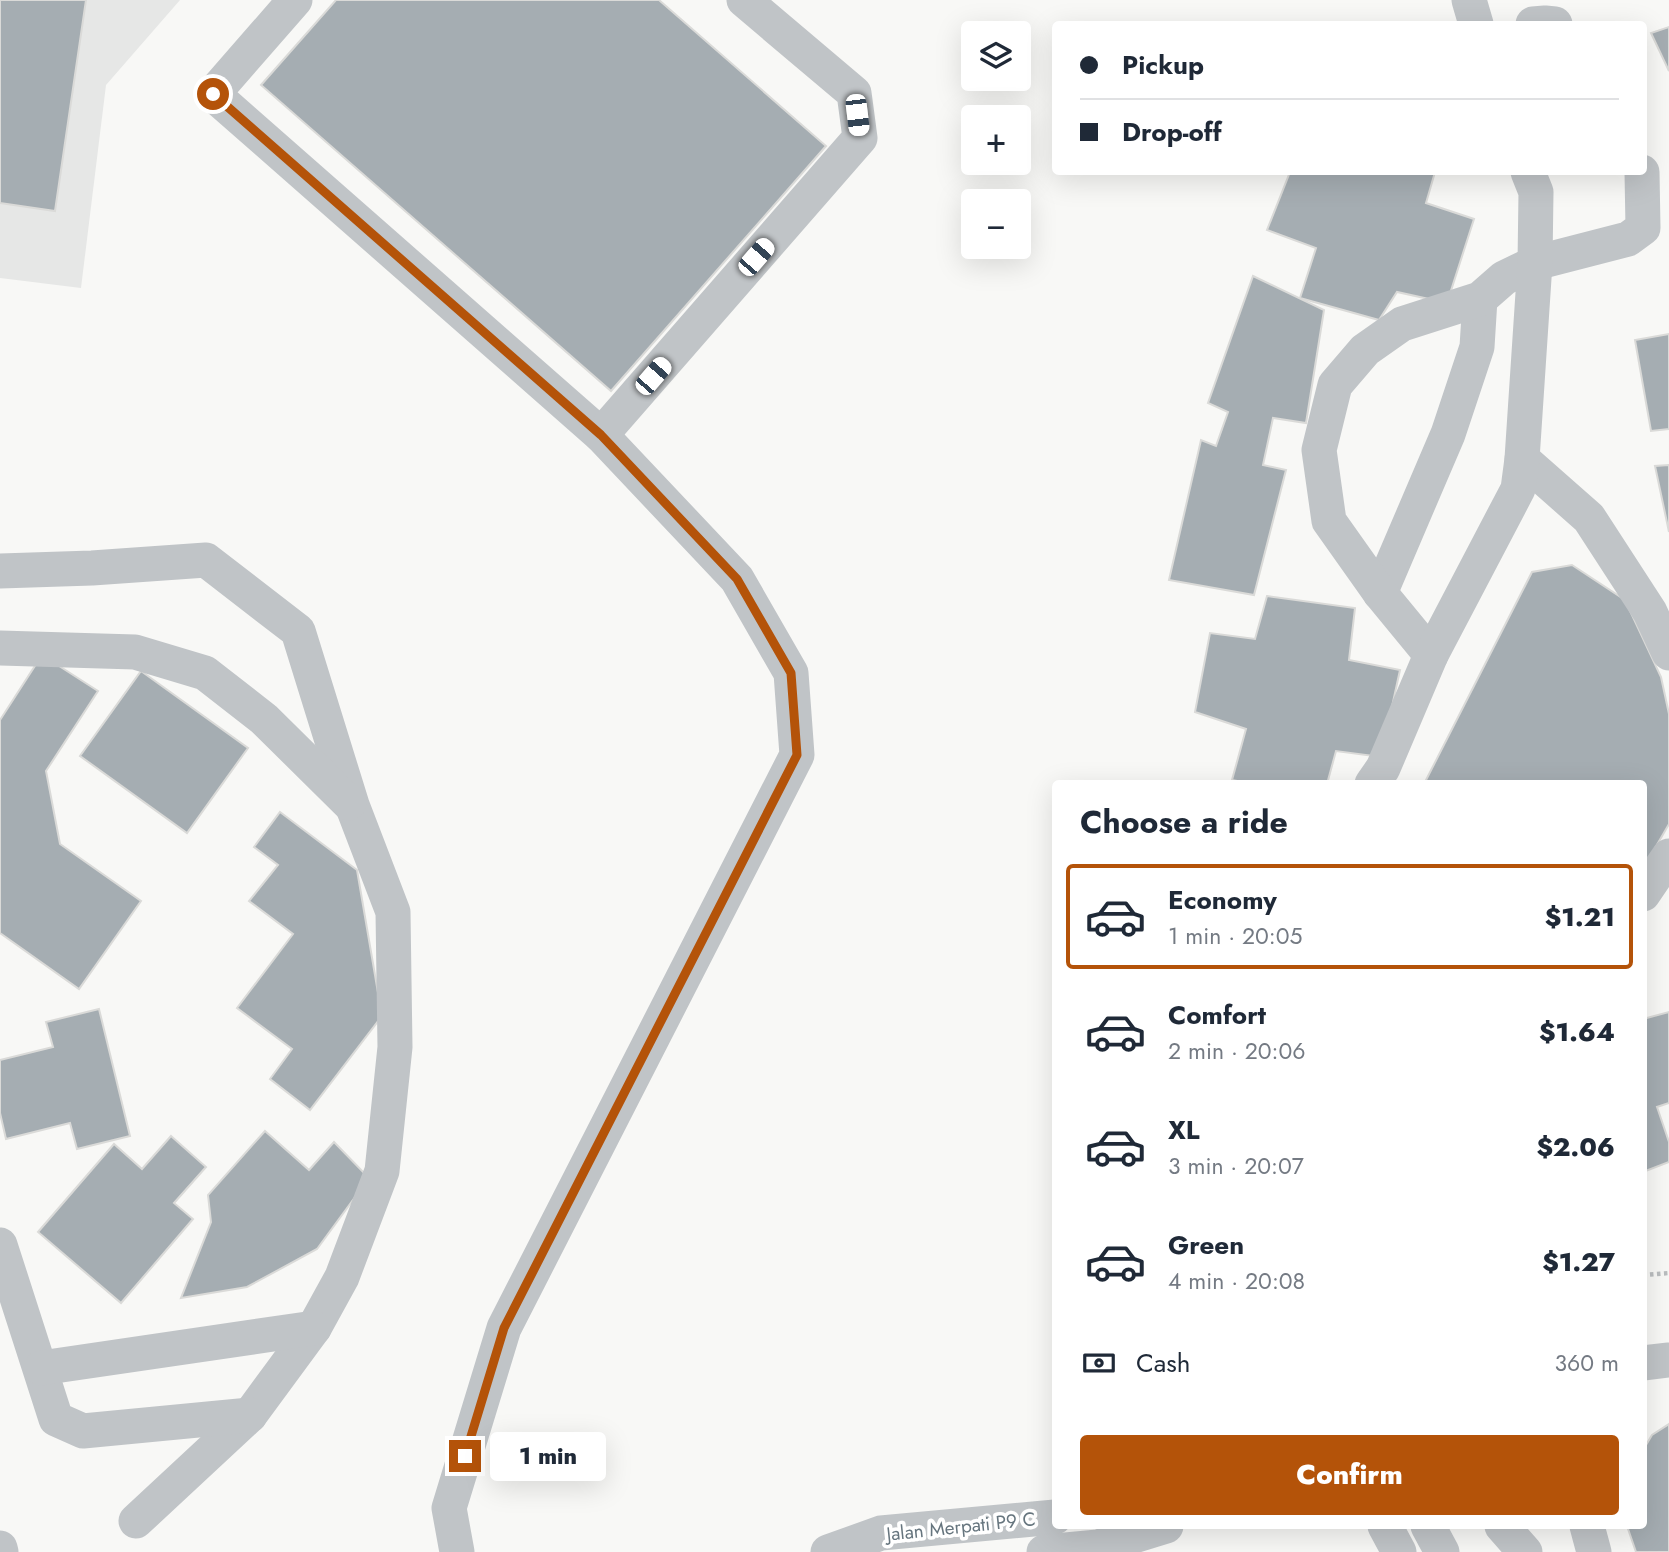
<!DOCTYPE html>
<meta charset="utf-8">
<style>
:root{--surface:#fff;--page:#f6f6f7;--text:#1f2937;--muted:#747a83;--line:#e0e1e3;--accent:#b45309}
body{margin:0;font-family:Jost,sans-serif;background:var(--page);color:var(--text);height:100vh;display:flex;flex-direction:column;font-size:26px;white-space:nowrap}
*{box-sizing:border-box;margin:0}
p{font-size:23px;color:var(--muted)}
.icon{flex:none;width:38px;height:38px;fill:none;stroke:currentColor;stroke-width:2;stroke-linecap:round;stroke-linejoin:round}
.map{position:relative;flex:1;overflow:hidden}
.details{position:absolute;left:1052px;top:780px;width:595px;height:749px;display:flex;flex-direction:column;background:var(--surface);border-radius:7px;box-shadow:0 7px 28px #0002}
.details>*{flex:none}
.hud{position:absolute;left:1052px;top:21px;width:595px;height:154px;border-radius:7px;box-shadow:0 7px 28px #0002;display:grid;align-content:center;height:154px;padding:0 28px;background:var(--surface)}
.controls{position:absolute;left:961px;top:21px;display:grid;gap:14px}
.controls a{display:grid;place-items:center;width:70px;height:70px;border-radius:7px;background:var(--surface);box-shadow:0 7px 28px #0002;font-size:35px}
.end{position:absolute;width:32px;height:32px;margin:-16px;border:9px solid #b45309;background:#fff;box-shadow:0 0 0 4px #fff}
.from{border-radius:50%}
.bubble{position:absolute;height:49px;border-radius:7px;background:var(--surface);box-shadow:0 7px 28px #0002;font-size:23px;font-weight:800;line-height:49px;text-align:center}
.car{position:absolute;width:21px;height:42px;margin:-21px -10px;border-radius:9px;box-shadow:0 0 5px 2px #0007;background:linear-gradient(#fff 24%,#345 0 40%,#fff 0 76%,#345 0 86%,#fff 0)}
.hud b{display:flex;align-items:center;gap:24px;height:66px;font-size:26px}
.hud b+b{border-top:2px solid var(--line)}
.hud i{width:18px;height:18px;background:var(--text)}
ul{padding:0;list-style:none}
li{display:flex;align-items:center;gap:21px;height:105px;margin:0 14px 10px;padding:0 14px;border:4px solid transparent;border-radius:7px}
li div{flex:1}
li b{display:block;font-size:26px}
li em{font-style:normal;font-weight:800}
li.active{border-color:var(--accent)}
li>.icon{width:63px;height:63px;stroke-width:1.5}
h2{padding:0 28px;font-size:32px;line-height:84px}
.pay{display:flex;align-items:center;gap:18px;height:77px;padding:0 28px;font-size:26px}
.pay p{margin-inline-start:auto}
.primary-button{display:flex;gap:14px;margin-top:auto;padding:14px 28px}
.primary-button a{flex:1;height:80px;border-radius:7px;background:var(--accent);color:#fff;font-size:28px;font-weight:800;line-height:80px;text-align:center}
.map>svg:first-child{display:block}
</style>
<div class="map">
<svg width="1669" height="1552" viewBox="0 0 1669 1552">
<rect width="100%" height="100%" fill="#f8f8f6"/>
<polygon fill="#e6e7e6" points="0,0 180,0 106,85 81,288 0,278"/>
<g fill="#a5adb2" stroke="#dadad8" stroke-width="2">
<polygon points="0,0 86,0 55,211 0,203"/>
<polygon points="336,0 659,0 826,146 611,391 261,85"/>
<polygon points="1669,27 1669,71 1651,33"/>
<polygon points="1290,172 1435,172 1426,203 1474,219 1447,303 1397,292 1379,320 1300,298 1316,248 1267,230"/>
<polygon points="1253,276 1324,310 1306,423 1273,418 1263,465 1286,470 1254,595 1169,580 1201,440 1216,446 1228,412 1208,403"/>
<polygon points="1669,334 1669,429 1651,431 1635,340"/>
<polygon points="1669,465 1669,532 1655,466"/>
<polygon points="1572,565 1625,600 1661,677 1669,714 1669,824 1647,862 1643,863 1643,784 1424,784 1532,572"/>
<polygon points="1267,596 1355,608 1349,660 1400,670 1381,757 1336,751 1327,784 1253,784 1232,780 1246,729 1195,712 1210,633 1255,639"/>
<polygon points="42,655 98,691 46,771 60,844 141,901 79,989 0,933 0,720"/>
<polygon points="141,671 248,748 187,833 80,756"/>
<polygon points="280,812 357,870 382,1016 310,1110 270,1079 292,1049 237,1008 293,934 249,901 278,865 254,847"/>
<polygon points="99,1009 130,1136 77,1149 70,1123 6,1139 0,1113 0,1060 53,1047 46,1022"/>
<polygon points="1669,1012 1669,1103 1657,1107 1669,1142 1669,1162 1643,1172 1643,1019"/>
<polygon points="265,1131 309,1170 334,1142 369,1178 317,1249 247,1287 181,1298 211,1222 208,1195"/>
<polygon points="171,1136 206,1167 174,1203 193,1219 121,1303 38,1232 114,1144 142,1169"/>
<polygon points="1669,1424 1669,1552 1636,1552 1627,1526 1643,1526 1643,1450 1652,1435"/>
</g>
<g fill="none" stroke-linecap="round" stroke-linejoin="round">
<polyline stroke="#babdbf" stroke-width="4.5" stroke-dasharray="3.5 3.5" stroke-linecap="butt" points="1643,1275 1669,1273"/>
<g stroke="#c0c4c7" stroke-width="35">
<polyline points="295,0 213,94 601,435 737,579 791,673 797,755 504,1328 449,1508 457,1552"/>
<polyline points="1469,0 1476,24"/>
<polyline points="1533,24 1545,23 1555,24"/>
<polyline points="601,435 860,138 854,93 744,0"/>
<polyline points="1522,459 1589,518 1650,612 1669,653"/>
<polyline points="0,571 92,568 206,560 298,631 352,805 393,912 395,1047 382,1171 342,1277 314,1328 250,1415 136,1521"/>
<polyline points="1380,593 1448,434 1477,347 1480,299"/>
<polyline points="0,648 135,652 205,673 264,719 349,803"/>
<polyline points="1431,655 1380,593 1329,521 1319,450 1335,385 1365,350 1402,324 1480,299 1504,278 1535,263 1628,239 1643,228 1642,172"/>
<polyline points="1372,784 1383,768 1431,655 1518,489 1522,459 1535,263 1536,192 1528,172"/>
<polyline points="1643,894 1669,856"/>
<polyline points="0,1245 56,1419 83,1431 250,1415"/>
<polyline points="1643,1363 1669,1360"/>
<polyline points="41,1368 314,1328"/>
<polyline points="1385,1526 1399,1552"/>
<polyline points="1428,1526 1442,1552"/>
<polyline points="1502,1526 1525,1552"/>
<polyline points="1587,1526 1594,1552"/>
<polyline points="0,1548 1,1552"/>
<polyline points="828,1552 881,1533 1055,1517"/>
<polyline points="1044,1552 1098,1547 1166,1526"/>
</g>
</g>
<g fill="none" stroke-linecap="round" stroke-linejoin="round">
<polyline stroke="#b45309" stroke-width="9" points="213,94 601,435 737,579 791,673 797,755 504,1328 465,1456"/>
</g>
<g text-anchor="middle" stroke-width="7" stroke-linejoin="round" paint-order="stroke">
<g font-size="19" fill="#66757e" stroke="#fff">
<text transform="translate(961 1526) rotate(-6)" y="7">Jalan Merpati P9 C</text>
</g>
</g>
</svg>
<div class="controls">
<a><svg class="icon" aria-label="layers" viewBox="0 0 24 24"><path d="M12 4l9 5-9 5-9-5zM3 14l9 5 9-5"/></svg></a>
<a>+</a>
<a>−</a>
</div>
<i class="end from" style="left:213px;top:94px"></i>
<i class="end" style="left:465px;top:1456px"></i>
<div class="bubble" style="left:490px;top:1432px;width:116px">1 min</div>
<i class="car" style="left:857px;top:115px;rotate:173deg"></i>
<i class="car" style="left:756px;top:257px;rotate:41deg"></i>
<i class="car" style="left:653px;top:376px;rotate:41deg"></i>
<div class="hud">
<b><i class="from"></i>Pickup</b>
<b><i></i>Drop-off</b>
</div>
<section class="details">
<h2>Choose a ride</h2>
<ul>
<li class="active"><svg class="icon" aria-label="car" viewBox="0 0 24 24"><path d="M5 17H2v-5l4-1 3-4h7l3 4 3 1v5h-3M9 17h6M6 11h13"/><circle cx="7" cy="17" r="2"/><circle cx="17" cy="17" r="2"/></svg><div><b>Economy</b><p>1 min · 20:05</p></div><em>$1.21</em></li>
<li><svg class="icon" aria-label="car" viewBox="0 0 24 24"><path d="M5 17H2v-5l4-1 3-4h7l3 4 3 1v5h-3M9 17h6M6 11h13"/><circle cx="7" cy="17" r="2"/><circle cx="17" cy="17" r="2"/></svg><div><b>Comfort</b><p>2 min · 20:06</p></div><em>$1.64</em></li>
<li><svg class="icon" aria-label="car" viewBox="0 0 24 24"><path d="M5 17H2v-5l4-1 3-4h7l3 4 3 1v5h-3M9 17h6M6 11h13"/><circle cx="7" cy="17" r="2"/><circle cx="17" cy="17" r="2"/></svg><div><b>XL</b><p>3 min · 20:07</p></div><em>$2.06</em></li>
<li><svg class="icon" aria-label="car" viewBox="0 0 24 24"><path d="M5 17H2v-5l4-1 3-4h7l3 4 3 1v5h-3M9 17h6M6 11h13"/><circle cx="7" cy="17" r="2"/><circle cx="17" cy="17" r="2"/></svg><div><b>Green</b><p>4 min · 20:08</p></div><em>$1.27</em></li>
</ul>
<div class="pay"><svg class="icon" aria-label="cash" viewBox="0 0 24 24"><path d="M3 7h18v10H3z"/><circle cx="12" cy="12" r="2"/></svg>Cash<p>360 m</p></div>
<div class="primary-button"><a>Confirm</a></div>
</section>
</div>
